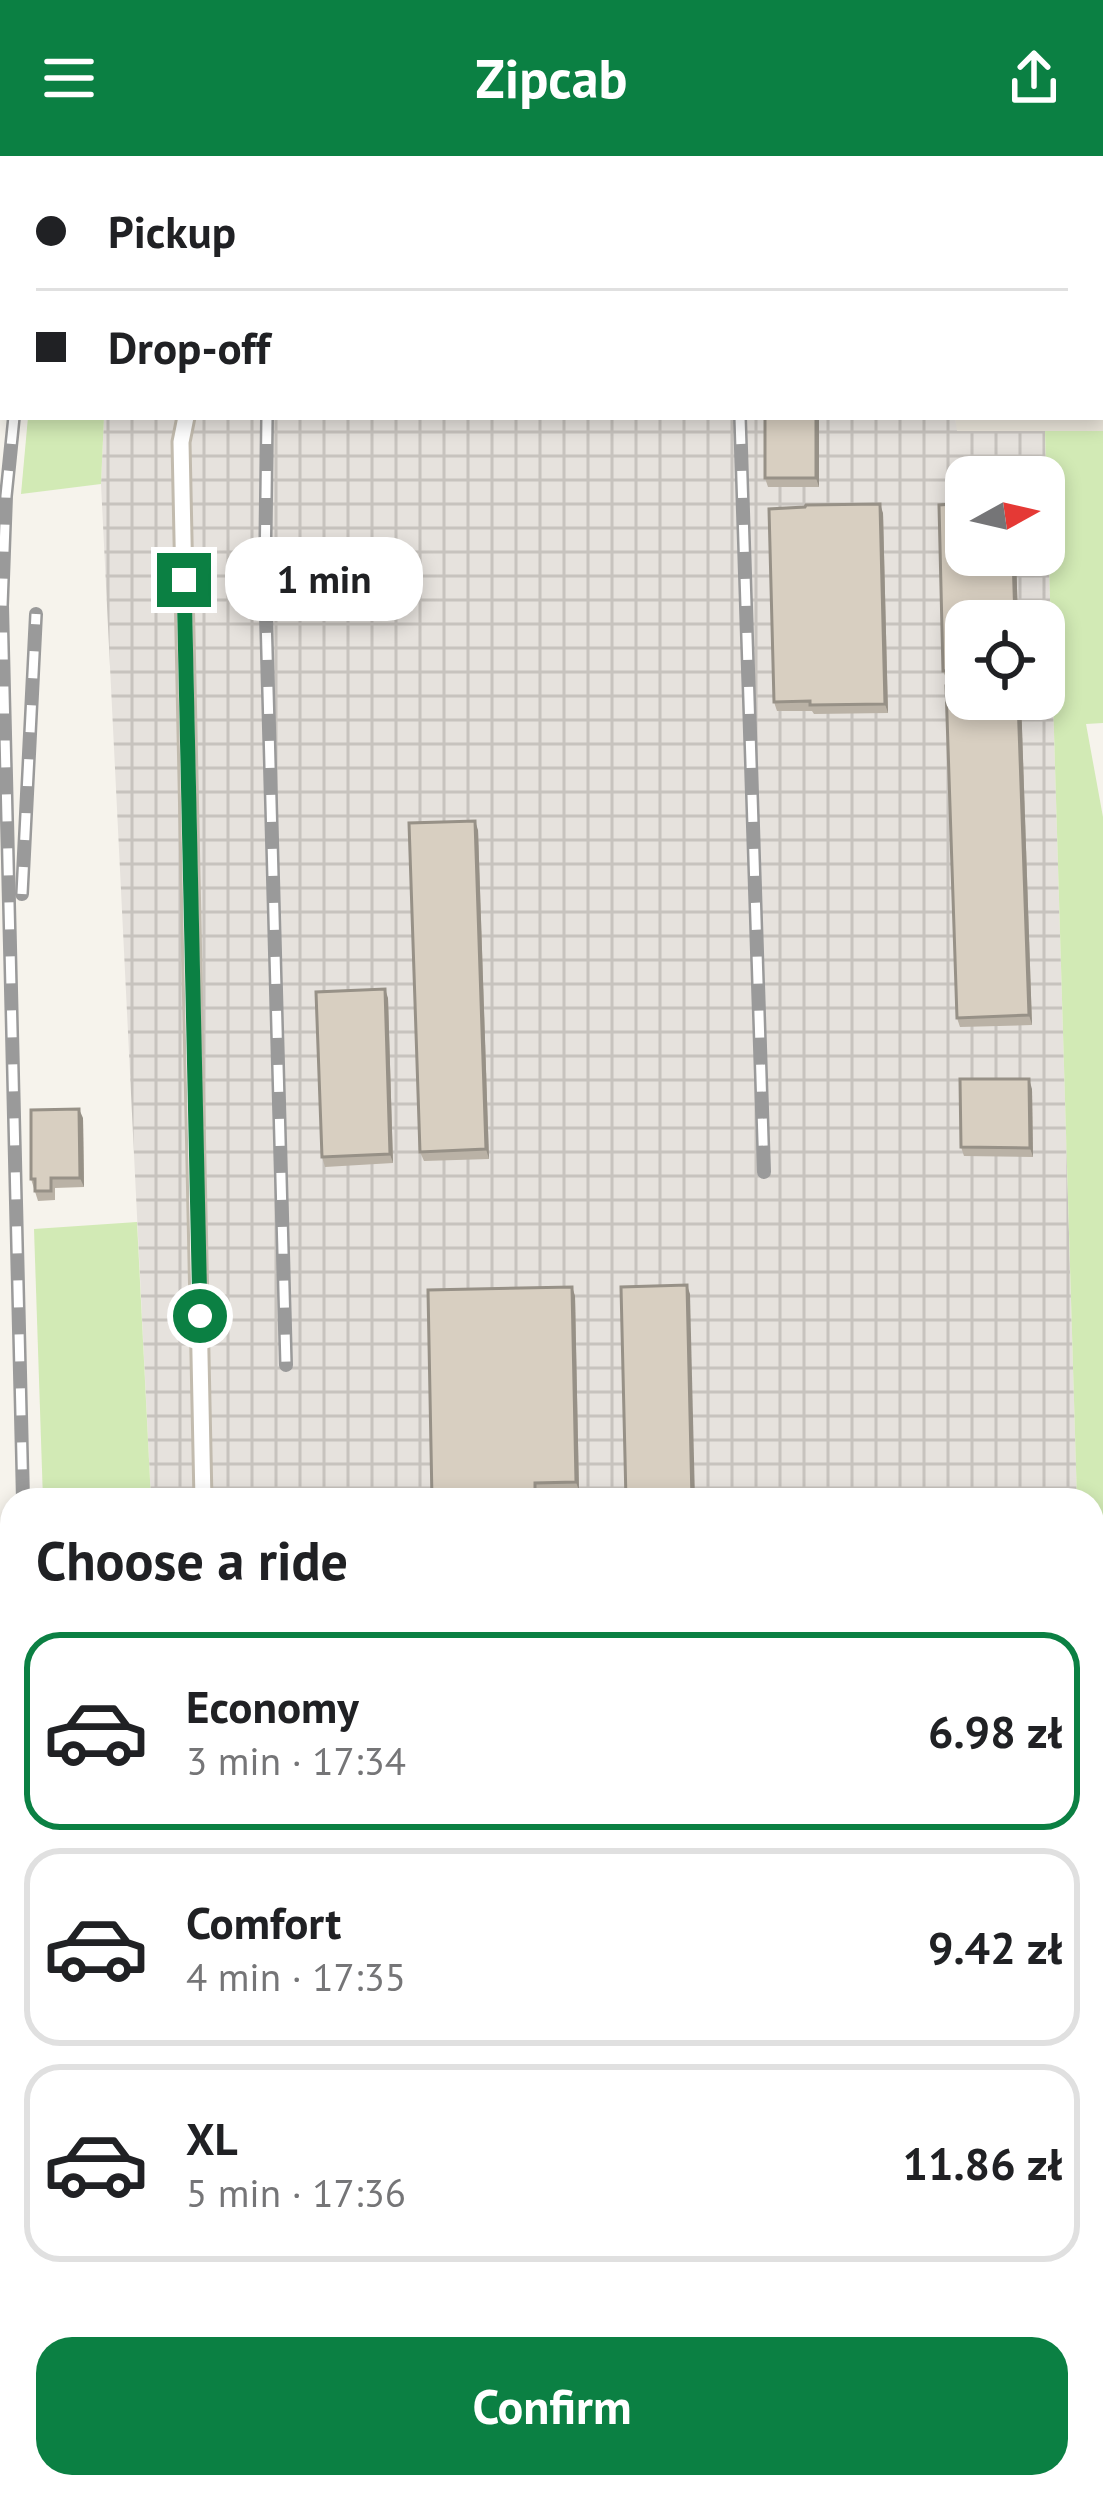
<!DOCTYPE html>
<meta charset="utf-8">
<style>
:root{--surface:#fff;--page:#f2f2f2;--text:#202124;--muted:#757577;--line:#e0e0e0;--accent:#0b8043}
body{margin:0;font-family:"PT Sans",sans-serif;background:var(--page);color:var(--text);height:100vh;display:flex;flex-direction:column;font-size:45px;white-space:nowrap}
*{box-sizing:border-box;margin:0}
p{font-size:39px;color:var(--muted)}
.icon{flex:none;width:66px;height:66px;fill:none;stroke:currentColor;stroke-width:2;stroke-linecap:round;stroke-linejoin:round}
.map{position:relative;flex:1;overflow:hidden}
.sheet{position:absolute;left:0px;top:1332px;width:1104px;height:1011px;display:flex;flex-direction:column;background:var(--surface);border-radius:36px 36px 0 0;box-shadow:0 6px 18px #0003}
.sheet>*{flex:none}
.guide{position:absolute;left:0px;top:0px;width:1104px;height:264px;box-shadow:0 6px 18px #0003;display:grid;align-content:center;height:264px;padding:0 36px;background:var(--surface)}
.needle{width:78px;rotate:82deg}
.buttons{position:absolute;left:945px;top:300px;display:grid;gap:24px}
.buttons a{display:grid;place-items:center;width:120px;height:120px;border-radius:24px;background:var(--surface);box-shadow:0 6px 18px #0003;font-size:60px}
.end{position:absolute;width:54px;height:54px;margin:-27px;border:15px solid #0b8043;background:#fff;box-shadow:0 0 0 6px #fff}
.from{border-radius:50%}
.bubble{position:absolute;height:84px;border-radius:36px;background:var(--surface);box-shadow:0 6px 18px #0003;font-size:39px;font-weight:700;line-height:84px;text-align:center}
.guide b{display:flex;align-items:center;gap:42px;height:114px;font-size:45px}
.guide b+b{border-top:3px solid var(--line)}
.guide i{width:30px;height:30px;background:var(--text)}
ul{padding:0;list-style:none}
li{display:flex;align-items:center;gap:36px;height:198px;margin:0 24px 18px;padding:0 12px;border:6px solid var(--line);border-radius:36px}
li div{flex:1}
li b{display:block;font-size:45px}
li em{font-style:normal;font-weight:700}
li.active{border-color:var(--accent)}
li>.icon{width:108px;height:108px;stroke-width:1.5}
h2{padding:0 36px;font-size:54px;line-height:144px}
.cta{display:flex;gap:24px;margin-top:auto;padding:24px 36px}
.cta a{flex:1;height:138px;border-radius:36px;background:var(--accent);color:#fff;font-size:48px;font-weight:700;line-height:138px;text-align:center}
header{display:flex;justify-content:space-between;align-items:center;height:156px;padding:0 36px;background:var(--accent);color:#fff;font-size:54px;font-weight:700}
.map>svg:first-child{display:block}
</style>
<header><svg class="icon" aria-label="menu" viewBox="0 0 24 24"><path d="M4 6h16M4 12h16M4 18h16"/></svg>Zipcab<svg class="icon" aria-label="share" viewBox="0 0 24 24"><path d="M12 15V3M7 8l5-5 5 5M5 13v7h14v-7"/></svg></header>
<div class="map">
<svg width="1103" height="2341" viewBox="0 0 1103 2341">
<defs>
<pattern id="industrial-grid" width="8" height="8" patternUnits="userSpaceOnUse" patternTransform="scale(3)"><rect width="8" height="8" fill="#e6e2dd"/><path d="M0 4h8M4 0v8" fill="none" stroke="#c7c3be"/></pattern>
</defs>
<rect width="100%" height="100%" fill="#f6f3ec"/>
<g fill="#eae5da">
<polygon points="930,0 1103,0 1103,275 956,275 955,261 1101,261 1101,3 931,3"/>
<polygon points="1103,1436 1103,2341 944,2341 1003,2331 1092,2331 1092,2121 1095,2119 1092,2096 1092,1437"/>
<polygon points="101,2331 452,2331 456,2341 104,2341"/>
</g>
<g fill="url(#industrial-grid)" fill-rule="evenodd">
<polygon points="150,0 930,0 931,3 148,3"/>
<path d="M104,261H955L957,275H1045L1077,1344H151L101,328ZM966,321H1044V399H966ZM966,465H1044V543H966Z"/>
<polygon points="452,2331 845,2331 803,2341 456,2341"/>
</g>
<g fill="#d2eab5">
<polygon points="28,261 104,261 101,328 21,338"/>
<polygon points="1045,275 1103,275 1103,567 1086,568 1103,661 1103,1436 1092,1437 1092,1344 1077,1344"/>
<polygon points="137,1066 151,1344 43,1344 34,1073"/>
</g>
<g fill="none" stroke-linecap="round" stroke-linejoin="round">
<g stroke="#c2bbae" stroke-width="21">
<g id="lane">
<polyline points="239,3 240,0"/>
<polyline points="186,261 181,286 203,1344"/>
</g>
</g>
<g stroke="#c2bbae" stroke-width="36">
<g id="street">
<polyline points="409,2331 413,2341"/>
<polyline points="931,2341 982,2331"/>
</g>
</g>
<use href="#lane" stroke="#fff" stroke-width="15"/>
<use href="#street" stroke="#fff" stroke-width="30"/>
<g stroke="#9a9a9a" stroke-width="14">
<g id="rail">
<polyline points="522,0 522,3"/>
<polyline points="731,0 731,3"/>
<polyline points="62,3 63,0"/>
<polyline points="327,3 328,0"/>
<polyline points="14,261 6,340 2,450 23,1344"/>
<polyline points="267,261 265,422 286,1209"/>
<polyline points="740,261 764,1016"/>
<polyline points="22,738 36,458"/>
<polyline points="0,2012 8,2341"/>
<polyline points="51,2331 54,2341"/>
</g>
</g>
<use href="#rail" stroke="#fff" stroke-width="9" stroke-dasharray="27" stroke-linecap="butt"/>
</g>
<g fill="#bab2a6">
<polygon points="819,261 819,331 768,331 765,322"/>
<polygon points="883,357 888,557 814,558 812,555 777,555 774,546"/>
<polygon points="966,399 1016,399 1018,465 966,465 966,523 947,524 943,515"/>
<polygon points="966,543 1021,543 1032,869 960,871 957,862"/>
<polygon points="478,674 489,1003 424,1005 420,996"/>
<polygon points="388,842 393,1007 325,1011 322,1001"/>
<polygon points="1032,933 1033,1001 964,1000 961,991"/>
<polygon points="83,962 84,1031 55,1032 55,1044 38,1045 31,1023"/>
<polygon points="572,1131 575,1140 579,1335 538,1336 432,1344"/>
<polygon points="1092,2299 1097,2299 1103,2316 1103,2341 1044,2341 1040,2331 1092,2331"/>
</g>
<g fill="#979187">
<polygon points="816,261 819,261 819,331 816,322"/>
<polygon points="880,348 883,357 888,557 885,548"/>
<polygon points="1013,399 1016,399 1018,465 1015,465"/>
<polygon points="1018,543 1021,543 1032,869 1029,859"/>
<polygon points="475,665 478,674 489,1003 486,993"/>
<polygon points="385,833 388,842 393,1007 390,998"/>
<polygon points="1029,923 1032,933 1033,1001 1030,992"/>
<polygon points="79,953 83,962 84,1031 80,1022"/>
<polygon points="687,1129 690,1138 695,1344 692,1344"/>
<polygon points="572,1131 575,1140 579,1335 576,1326"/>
</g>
<g fill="#d8cfc1" stroke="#979187" stroke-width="3">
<rect x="763" y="0" width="53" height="3"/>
<rect x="1101" y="12" width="2" height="49"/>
<rect x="765" y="261" width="51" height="61"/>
<polygon points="966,347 966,399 1013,399 1015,465 966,465 966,514 943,515 939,349"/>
<polygon points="880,348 885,548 810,549 810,545 774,546 769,353 805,351 806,349"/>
<polygon points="946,530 966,530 966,543 1018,543 1029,859 957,862"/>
<polygon points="475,665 486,993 420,996 409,667"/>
<polygon points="385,833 390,998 322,1001 316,836"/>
<polygon points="960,923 1029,923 1030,992 961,991"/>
<polygon points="79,953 80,1022 51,1022 51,1035 35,1035 35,1023 31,1023 31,954"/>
<polygon points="687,1129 692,1344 626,1344 621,1131"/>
<polygon points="572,1131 576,1326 535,1327 535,1344 432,1344 428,1134"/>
<polygon points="1103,1832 1103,1851 1092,1853 1093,1862 1092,1856 1092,1835"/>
<polygon points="1103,1851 1103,1876 1098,1877 1092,1853"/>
<polygon points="1092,2299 1097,2299 1103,2328 1092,2330"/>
</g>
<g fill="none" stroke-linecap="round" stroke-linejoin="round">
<polyline stroke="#0b8043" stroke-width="15" points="184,424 200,1160"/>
</g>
</svg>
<div class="buttons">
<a><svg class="needle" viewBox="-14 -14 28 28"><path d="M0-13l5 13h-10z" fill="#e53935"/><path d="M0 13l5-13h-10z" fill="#757577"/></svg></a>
<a><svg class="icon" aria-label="locate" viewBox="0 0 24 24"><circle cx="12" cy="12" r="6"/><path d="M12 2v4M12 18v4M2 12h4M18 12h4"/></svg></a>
</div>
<i class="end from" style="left:200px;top:1160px"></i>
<i class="end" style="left:184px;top:424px"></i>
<div class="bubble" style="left:225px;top:381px;width:198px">1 min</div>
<div class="guide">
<b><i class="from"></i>Pickup</b>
<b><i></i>Drop-off</b>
</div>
<section class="sheet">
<h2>Choose a ride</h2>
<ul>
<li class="active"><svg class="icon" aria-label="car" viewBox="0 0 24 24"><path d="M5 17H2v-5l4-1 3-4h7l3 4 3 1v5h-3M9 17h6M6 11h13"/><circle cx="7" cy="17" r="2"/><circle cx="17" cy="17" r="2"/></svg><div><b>Economy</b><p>3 min · 17:34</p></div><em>6.98 zł</em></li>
<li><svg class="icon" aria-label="car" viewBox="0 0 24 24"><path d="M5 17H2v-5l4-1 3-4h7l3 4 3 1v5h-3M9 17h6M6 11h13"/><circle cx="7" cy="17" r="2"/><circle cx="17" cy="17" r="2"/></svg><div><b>Comfort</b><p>4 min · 17:35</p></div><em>9.42 zł</em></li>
<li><svg class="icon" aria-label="car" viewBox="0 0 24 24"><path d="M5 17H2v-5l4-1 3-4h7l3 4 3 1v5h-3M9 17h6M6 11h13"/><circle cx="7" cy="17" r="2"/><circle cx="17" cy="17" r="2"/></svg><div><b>XL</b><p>5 min · 17:36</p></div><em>11.86 zł</em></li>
</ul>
<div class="cta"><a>Confirm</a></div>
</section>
</div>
